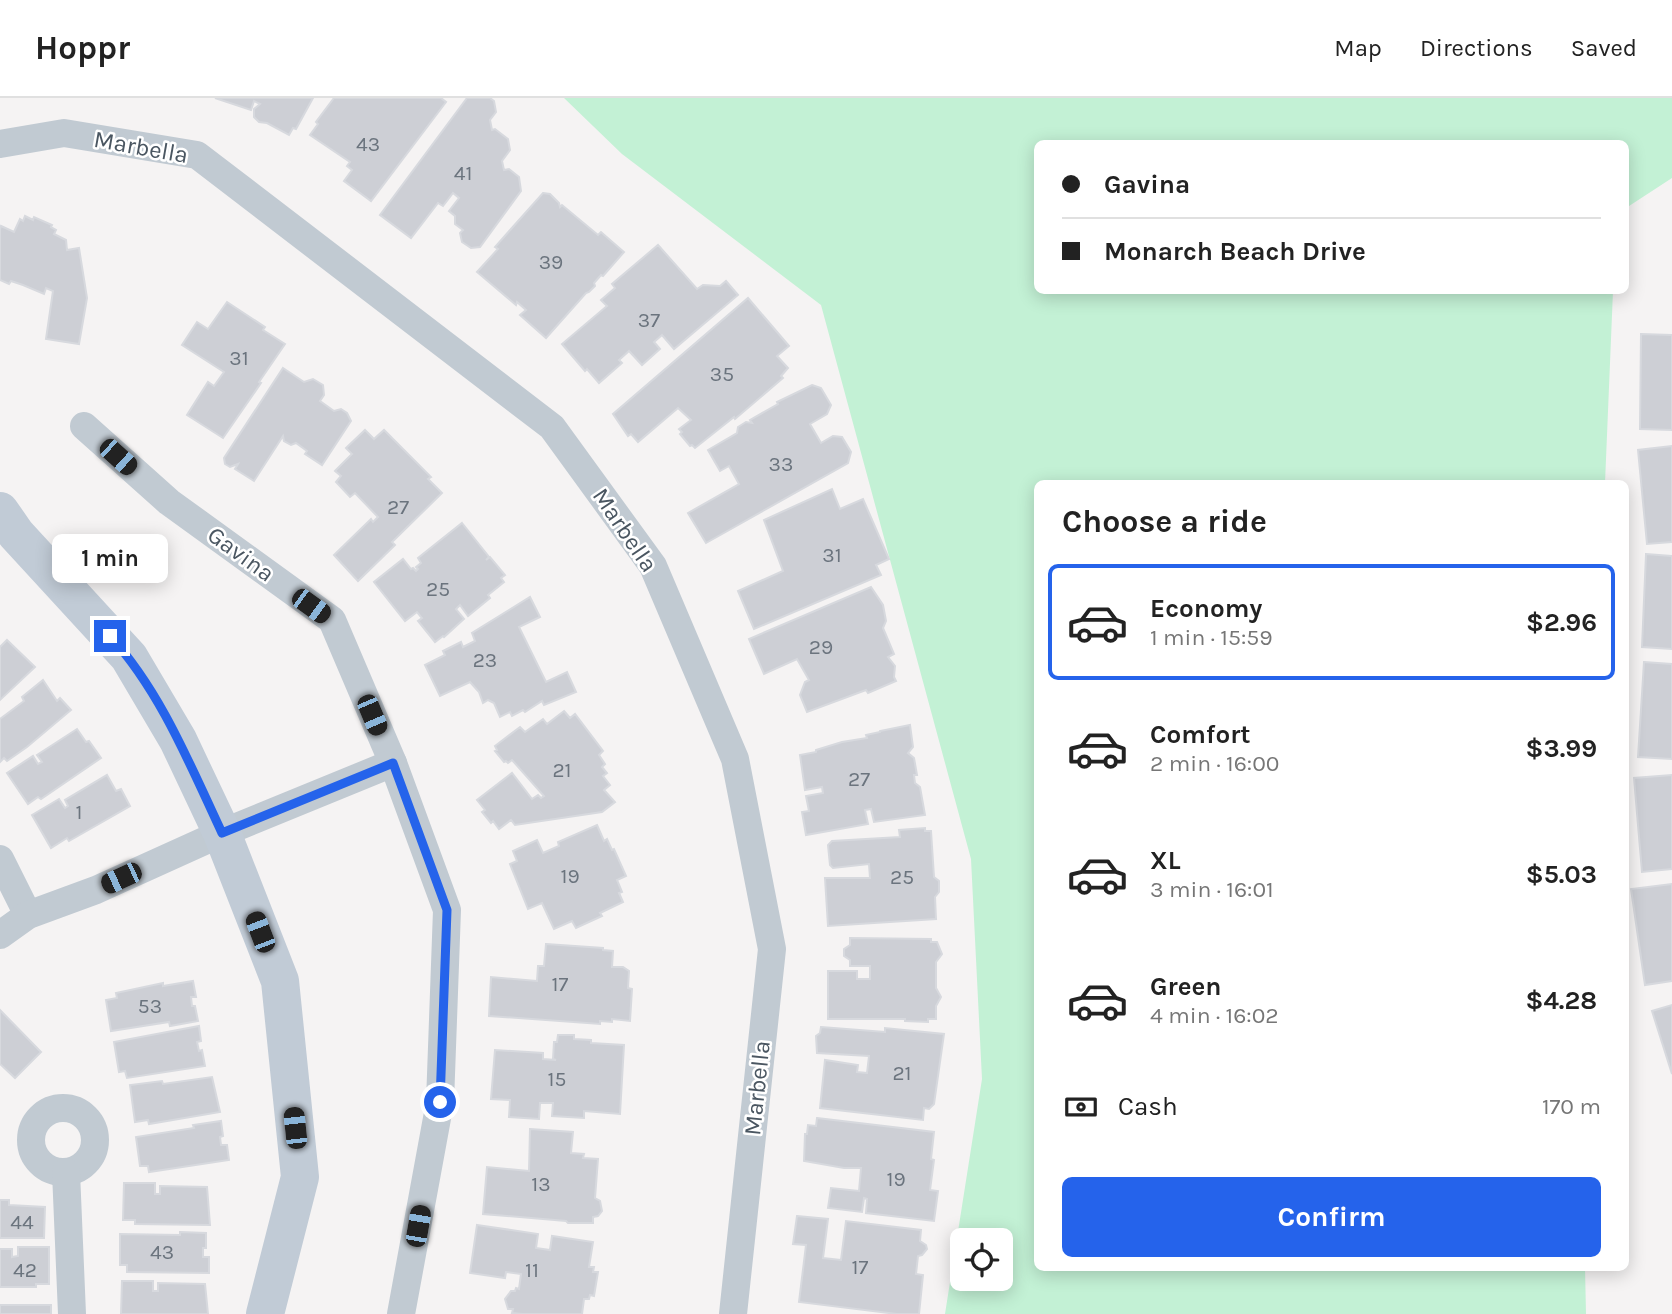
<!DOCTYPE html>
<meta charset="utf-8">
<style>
:root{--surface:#fff;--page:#f6f6f6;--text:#222;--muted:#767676;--line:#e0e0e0;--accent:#2563eb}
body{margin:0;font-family:Karla,sans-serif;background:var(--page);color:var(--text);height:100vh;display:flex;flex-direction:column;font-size:26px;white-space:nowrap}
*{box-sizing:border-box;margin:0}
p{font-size:23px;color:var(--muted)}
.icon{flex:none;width:38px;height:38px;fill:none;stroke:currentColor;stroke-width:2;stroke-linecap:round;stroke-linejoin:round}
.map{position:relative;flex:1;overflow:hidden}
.details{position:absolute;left:1034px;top:382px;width:595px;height:791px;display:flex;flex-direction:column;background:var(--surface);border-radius:10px;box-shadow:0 4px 18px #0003}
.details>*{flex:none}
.banner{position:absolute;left:1034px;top:42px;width:595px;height:154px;border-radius:10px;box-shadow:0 4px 18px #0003;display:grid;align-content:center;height:154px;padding:0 28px;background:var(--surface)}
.tools{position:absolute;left:950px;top:1130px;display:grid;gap:14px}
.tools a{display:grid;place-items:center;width:63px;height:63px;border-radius:10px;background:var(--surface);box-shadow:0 4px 18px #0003;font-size:35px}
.end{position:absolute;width:32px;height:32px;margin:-16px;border:9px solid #2563eb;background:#fff;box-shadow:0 0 0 4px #fff}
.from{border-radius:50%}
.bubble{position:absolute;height:49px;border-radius:10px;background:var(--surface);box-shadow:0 4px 18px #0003;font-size:23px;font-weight:700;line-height:49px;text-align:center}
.car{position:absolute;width:21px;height:42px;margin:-21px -10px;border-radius:9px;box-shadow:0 0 5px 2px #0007;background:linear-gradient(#222 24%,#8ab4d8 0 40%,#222 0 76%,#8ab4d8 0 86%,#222 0)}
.banner b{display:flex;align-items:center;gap:24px;height:66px;font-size:26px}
.banner b+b{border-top:2px solid var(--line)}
.banner i{width:18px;height:18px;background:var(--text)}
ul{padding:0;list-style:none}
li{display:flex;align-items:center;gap:21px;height:116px;margin:0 14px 10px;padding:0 14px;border:4px solid transparent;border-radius:10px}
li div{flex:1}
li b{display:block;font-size:26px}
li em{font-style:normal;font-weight:700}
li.active{border-color:var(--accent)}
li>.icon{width:63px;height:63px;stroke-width:1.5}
h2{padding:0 28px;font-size:32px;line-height:84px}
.pay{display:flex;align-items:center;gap:18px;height:77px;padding:0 28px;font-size:26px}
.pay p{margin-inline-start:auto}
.primary-button{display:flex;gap:14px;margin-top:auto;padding:14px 28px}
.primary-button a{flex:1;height:80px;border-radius:10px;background:var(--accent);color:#fff;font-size:28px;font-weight:700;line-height:80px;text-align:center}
header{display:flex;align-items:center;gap:42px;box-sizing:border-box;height:98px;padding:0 35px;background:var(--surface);border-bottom:2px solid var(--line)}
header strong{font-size:33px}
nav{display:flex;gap:38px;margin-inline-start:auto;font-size:24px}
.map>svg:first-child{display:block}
</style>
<header>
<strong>Hoppr</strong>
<nav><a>Map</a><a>Directions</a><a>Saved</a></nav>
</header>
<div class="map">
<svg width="1672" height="1216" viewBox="0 0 1672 1216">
<rect width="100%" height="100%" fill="#f5f3f3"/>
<path fill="#c3f1d5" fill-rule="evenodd" d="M564,0H1672V80L1626,110V46H1038V192L1613,193L1605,385H1038V1169H1585L1586,1216H945L982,981L971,761L821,207L622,56ZM962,1143H1001V1181H962Z"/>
<g fill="#cdcfd5" stroke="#d7d9de" stroke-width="2">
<polygon points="215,0 313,0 296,31 293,30 289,37 267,25 259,24 254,19 254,11 260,6 254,3 251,12"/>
<polygon points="334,0 441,0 446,4 371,103 344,83 352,72 347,68 350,64 310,37 318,26 316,24"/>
<polygon points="467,0 490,0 494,3 496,14 490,22 492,32 495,31 508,41 510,52 502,63 504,72 509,71 519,79 521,93 480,149 471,150 462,144 460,135 463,132 455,126 455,118 449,113 459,100 453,95 443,108 438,105 411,140 380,117"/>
<polygon points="543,95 550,96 559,105 560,109 562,107 598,137 601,134 624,154 603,178 601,177 594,185 595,188 589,194 586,195 546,240 520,217 526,212 517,204 516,207 477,174 498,151 495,149"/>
<polygon points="25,118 33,122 34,119 52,127 51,129 56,132 54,136 66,142 67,152 79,150 87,200 79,246 46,241 53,193 46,190 44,196 23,187 11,183 9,186 0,182 0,131 1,128 14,134 20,121 23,123"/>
<polygon points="658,147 697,191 703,187 720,188 726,183 738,197 674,251 662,237 654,244 660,251 642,267 629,253 619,262 622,265 599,285 587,271 585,273 562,246 607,208 601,202 615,190 612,186"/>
<polygon points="748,200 789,248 777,258 788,270 781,278 783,280 735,321 734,319 695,350 692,347 690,348 680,336 682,334 679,331 691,322 678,310 638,344 631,336 628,338 613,316"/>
<polygon points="227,204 265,229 263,232 285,246 259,284 261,285 223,340 187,317 208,284 214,288 224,274 182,247 197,224 208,231"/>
<polygon points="1641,236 1672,237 1672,332 1640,331"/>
<polygon points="283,270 304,284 313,281 323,287 324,297 320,303 334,313 341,311 347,315 351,323 322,367 305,356 307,353 296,345 291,347 284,343 283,338 254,383 235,371 238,366 230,369 225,366 224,360"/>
<polygon points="812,287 821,290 831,307 827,316 810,326 821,345 833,338 842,339 851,354 848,365 706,445 688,415 739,386 729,368 720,373 708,352 737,335 738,329 746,324 752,325 750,322 778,306 777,304"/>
<polygon points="365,332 374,341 384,332 431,379 428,381 442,395 392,444 395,447 358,483 334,457 371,421 373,424 378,419 355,395 350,399 336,384 341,378 335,373 352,356 346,350"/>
<polygon points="1672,348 1672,444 1647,446 1638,352"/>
<polygon points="832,391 840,411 863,401 889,461 876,467 881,477 754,531 738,493 783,473 764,422"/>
<polygon points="462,425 489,459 486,462 490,459 505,477 501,480 504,484 488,497 490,500 468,518 460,507 456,511 464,521 444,539 443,538 435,544 418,523 422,520 417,514 405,523 374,484 403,461 411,471 413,470 416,473 418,471 416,469 421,465 418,460"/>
<polygon points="1646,456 1672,458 1672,551 1642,549"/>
<polygon points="871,489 883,507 886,523 883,530 894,556 888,559 895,568 894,579 896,583 868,595 866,592 807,614 800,597 805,584 809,582 797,561 764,576 749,541"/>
<polygon points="530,499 540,519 519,529 546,584 567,574 576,594 544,607 542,603 525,614 523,612 512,618 510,614 500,619 494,605 488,602 483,605 479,594 470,584 440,598 425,567 445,557 443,553 461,544 463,549 475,543 472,535"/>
<polygon points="7,542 35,569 0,602 0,549"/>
<polygon points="1644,564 1672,566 1672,661 1638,659"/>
<polygon points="43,582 57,603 60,600 71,612 27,649 7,663 4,660 0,664 0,621 24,603 22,599"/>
<polygon points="564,613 570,620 575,616 603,653 599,657 605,666 602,669 607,675 603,678 610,687 604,692 615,704 602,714 515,727 511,722 499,731 493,723 491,725 482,714 485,712 477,702 512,675 532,701 538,697 541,700 544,698 512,662 508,665 506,663 504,664 495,653 497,652 495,648 520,629 525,634 543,621 547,626"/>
<polygon points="910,627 913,649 908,655 914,660 917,677 914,677 915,685 920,689 925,717 874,724 871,711 865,712 868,726 806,737 802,714 809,713 806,698 823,695 822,689 805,692 800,657 816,654 816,652 842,644 867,640 866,637 880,634 880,633"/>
<polygon points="77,631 86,644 89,643 101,660 41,701 38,699 28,706 7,675 33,658 38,666 42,664 37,657"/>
<polygon points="107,677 116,693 121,691 130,708 69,743 67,740 51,750 32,717 59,701 65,710 68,708 65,702"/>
<polygon points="1672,677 1672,771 1642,774 1634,680"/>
<polygon points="597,727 604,743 607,741 612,752 614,751 626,778 617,782 622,794 619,795 623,804 600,815 602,818 576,830 572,823 554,831 542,805 528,811 510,766 517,763 513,753 537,742 543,755 559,748 558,744"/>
<polygon points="925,730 925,733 931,733 934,779 939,783 939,794 935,799 936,821 828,828 825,780 870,780 869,766 833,770 830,767 828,747 832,743 900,739 899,732"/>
<polygon points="1672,786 1672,883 1645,887 1631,791"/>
<polygon points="850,840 931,841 931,844 937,844 942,856 936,864 936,890 941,899 936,908 936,921 928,921 928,924 905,923 905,921 828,921 828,873 857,873 857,881 870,881 870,868 850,868 850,862 844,858 844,851 850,847"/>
<polygon points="546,846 603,850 603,852 613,853 612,869 623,869 629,873 628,890 632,891 630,923 612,921 612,924 600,923 600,926 489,918 491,879 537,883 538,868 544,868"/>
<polygon points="193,883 196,899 191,899 192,908 195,908 198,923 170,928 169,924 111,933 106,902 117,900 116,895 163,885 163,888"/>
<polygon points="1672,907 1672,976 1652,913"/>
<polygon points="0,912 41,954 15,980 0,966"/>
<polygon points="199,928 201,943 197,944 199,953 202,952 205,968 127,980 125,973 119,974 114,944"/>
<polygon points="821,929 885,934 885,930 944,936 934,1006 929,1011 924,1010 923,1022 820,1010 825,962 858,967 857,974 867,975 869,958 817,955 816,938 820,935"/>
<polygon points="558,937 574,937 574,941 591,942 591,945 624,947 620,1016 584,1013 584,1020 552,1018 553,1005 540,1005 539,1021 509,1019 510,1002 491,1001 495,952 543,955 543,961 556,962 553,961 554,944 557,944"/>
<polygon points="212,979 220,1014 149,1026 148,1022 135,1024 130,987 162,983 163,986"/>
<polygon points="817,1020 934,1034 931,1061 934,1062 930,1092 938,1093 934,1123 866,1115 867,1101 864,1100 862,1114 828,1110 831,1090 859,1093 861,1070 844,1070 804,1063 805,1036 807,1036 808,1027 816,1028"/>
<polygon points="221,1023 223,1038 220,1039 221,1047 227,1047 229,1062 149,1074 148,1068 140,1068 136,1039 194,1030 193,1027"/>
<polygon points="530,1031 573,1034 571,1055 584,1056 583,1060 598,1061 595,1100 600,1103 602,1113 598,1118 593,1119 593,1125 568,1125 566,1123 483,1116 487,1069 529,1073"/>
<polygon points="124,1085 155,1085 155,1096 160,1096 160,1088 207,1089 210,1127 135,1126 135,1122 123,1122"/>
<polygon points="0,1102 9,1102 9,1107 45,1109 44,1140 0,1140"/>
<polygon points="797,1118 828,1121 823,1160 841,1162 846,1123 921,1132 920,1143 926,1147 927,1151 922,1157 918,1158 916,1176 923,1177 919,1216 897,1216 799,1204 806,1147 793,1146"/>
<polygon points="477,1127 538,1136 536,1150 550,1152 552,1138 593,1144 589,1169 594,1169 593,1174 598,1174 594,1198 590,1197 589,1201 584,1201 582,1216 522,1216 512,1215 513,1211 508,1211 505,1201 511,1193 515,1193 516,1190 519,1191 521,1176 506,1174 505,1180 470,1175"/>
<polygon points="180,1134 206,1135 206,1150 203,1150 203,1159 209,1159 209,1175 127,1174 127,1167 120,1167 120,1136 180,1137"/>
<polygon points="18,1149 49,1149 49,1186 36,1186 36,1189 0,1189 0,1151 12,1151 12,1159 18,1158"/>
<polygon points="122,1183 153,1183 153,1193 158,1193 158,1185 205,1186 208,1216 121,1216"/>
<rect x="0" y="1207" width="51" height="9"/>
</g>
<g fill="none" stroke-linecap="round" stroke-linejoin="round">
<g stroke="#c1cad2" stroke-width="28">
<polyline points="0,46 64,35 197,57 552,329 653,468 735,661 772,851 733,1216"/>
<polyline points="84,328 169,404 332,522 393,665 447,812 440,1004 401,1216"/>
<polyline points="0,761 28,817"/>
<polyline points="0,837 28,817 96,792 222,735 393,665"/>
<circle cx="63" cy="1042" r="32"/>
<polyline points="66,1074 72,1216"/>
</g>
<polyline stroke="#c1cbd6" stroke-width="38" points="0,413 16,436 129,559 178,642 222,735 280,883 300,1079 265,1216"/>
</g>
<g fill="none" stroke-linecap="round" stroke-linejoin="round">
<path stroke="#2563eb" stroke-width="9" d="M110,538C161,594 190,667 222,735L393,665L447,812L440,1004"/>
</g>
<g text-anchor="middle" stroke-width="5" stroke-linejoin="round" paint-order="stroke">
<g font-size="21" fill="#6b747e">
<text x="368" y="53">43</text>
<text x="463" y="82">41</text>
<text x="551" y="171">39</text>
<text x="649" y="229">37</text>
<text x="239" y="267">31</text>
<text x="722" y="283">35</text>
<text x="781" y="373">33</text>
<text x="398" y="416">27</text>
<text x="832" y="464">31</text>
<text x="438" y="498">25</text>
<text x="821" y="556">29</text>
<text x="485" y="569">23</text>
<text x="562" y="679">21</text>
<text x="859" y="688">27</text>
<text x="79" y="721">1</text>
<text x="570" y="785">19</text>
<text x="902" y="786">25</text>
<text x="560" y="893">17</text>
<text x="150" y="915">53</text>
<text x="902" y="982">21</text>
<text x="557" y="988">15</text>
<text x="896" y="1088">19</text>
<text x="541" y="1093">13</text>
<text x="22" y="1131">44</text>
<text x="162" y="1161">43</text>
<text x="860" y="1176">17</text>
<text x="25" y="1179">42</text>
<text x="532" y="1179">11</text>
</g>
<g font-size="24" fill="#4a5661" stroke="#fff">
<text transform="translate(141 49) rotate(10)" y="8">Marbella</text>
<text transform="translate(625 432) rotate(56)" y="8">Marbella</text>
<text transform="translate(241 456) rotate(36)" y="8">Gavina</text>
<text transform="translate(757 990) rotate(-84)" y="8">Marbella</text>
</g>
</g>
</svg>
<div class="tools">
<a><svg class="icon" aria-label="locate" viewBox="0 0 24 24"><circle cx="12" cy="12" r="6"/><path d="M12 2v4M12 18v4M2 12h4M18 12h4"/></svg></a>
</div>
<i class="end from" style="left:440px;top:1004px"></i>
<i class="end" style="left:110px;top:538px"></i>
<div class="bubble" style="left:52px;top:436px;width:116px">1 min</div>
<i class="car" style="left:118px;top:359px;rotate:132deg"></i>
<i class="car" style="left:311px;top:508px;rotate:126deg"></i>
<i class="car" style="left:372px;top:617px;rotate:157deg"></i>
<i class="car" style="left:121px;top:780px;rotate:245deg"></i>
<i class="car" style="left:260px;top:834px;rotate:339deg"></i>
<i class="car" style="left:295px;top:1030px;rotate:354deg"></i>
<i class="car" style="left:418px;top:1128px;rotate:10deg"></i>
<div class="banner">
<b><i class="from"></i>Gavina</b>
<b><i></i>Monarch Beach Drive</b>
</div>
<section class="details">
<h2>Choose a ride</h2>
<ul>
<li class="active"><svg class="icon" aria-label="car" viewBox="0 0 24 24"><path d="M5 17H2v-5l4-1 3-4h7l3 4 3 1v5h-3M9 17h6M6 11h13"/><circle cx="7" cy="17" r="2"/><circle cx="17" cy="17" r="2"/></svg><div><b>Economy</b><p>1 min · 15:59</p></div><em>$2.96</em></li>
<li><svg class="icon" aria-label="car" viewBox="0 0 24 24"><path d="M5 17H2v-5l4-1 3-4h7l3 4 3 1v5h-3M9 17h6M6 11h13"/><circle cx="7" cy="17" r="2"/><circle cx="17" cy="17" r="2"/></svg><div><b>Comfort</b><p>2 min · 16:00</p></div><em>$3.99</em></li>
<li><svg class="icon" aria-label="car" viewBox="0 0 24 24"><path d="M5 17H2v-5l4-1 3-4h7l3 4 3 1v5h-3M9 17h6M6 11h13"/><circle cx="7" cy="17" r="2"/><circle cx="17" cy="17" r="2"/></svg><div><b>XL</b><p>3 min · 16:01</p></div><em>$5.03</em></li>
<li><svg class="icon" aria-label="car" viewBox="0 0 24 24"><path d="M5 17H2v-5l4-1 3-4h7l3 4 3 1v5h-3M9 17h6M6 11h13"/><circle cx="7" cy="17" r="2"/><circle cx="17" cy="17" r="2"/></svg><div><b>Green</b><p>4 min · 16:02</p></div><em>$4.28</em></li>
</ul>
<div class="pay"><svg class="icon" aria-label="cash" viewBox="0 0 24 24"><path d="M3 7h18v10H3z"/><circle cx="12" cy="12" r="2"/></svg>Cash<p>170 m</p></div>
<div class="primary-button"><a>Confirm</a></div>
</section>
</div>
